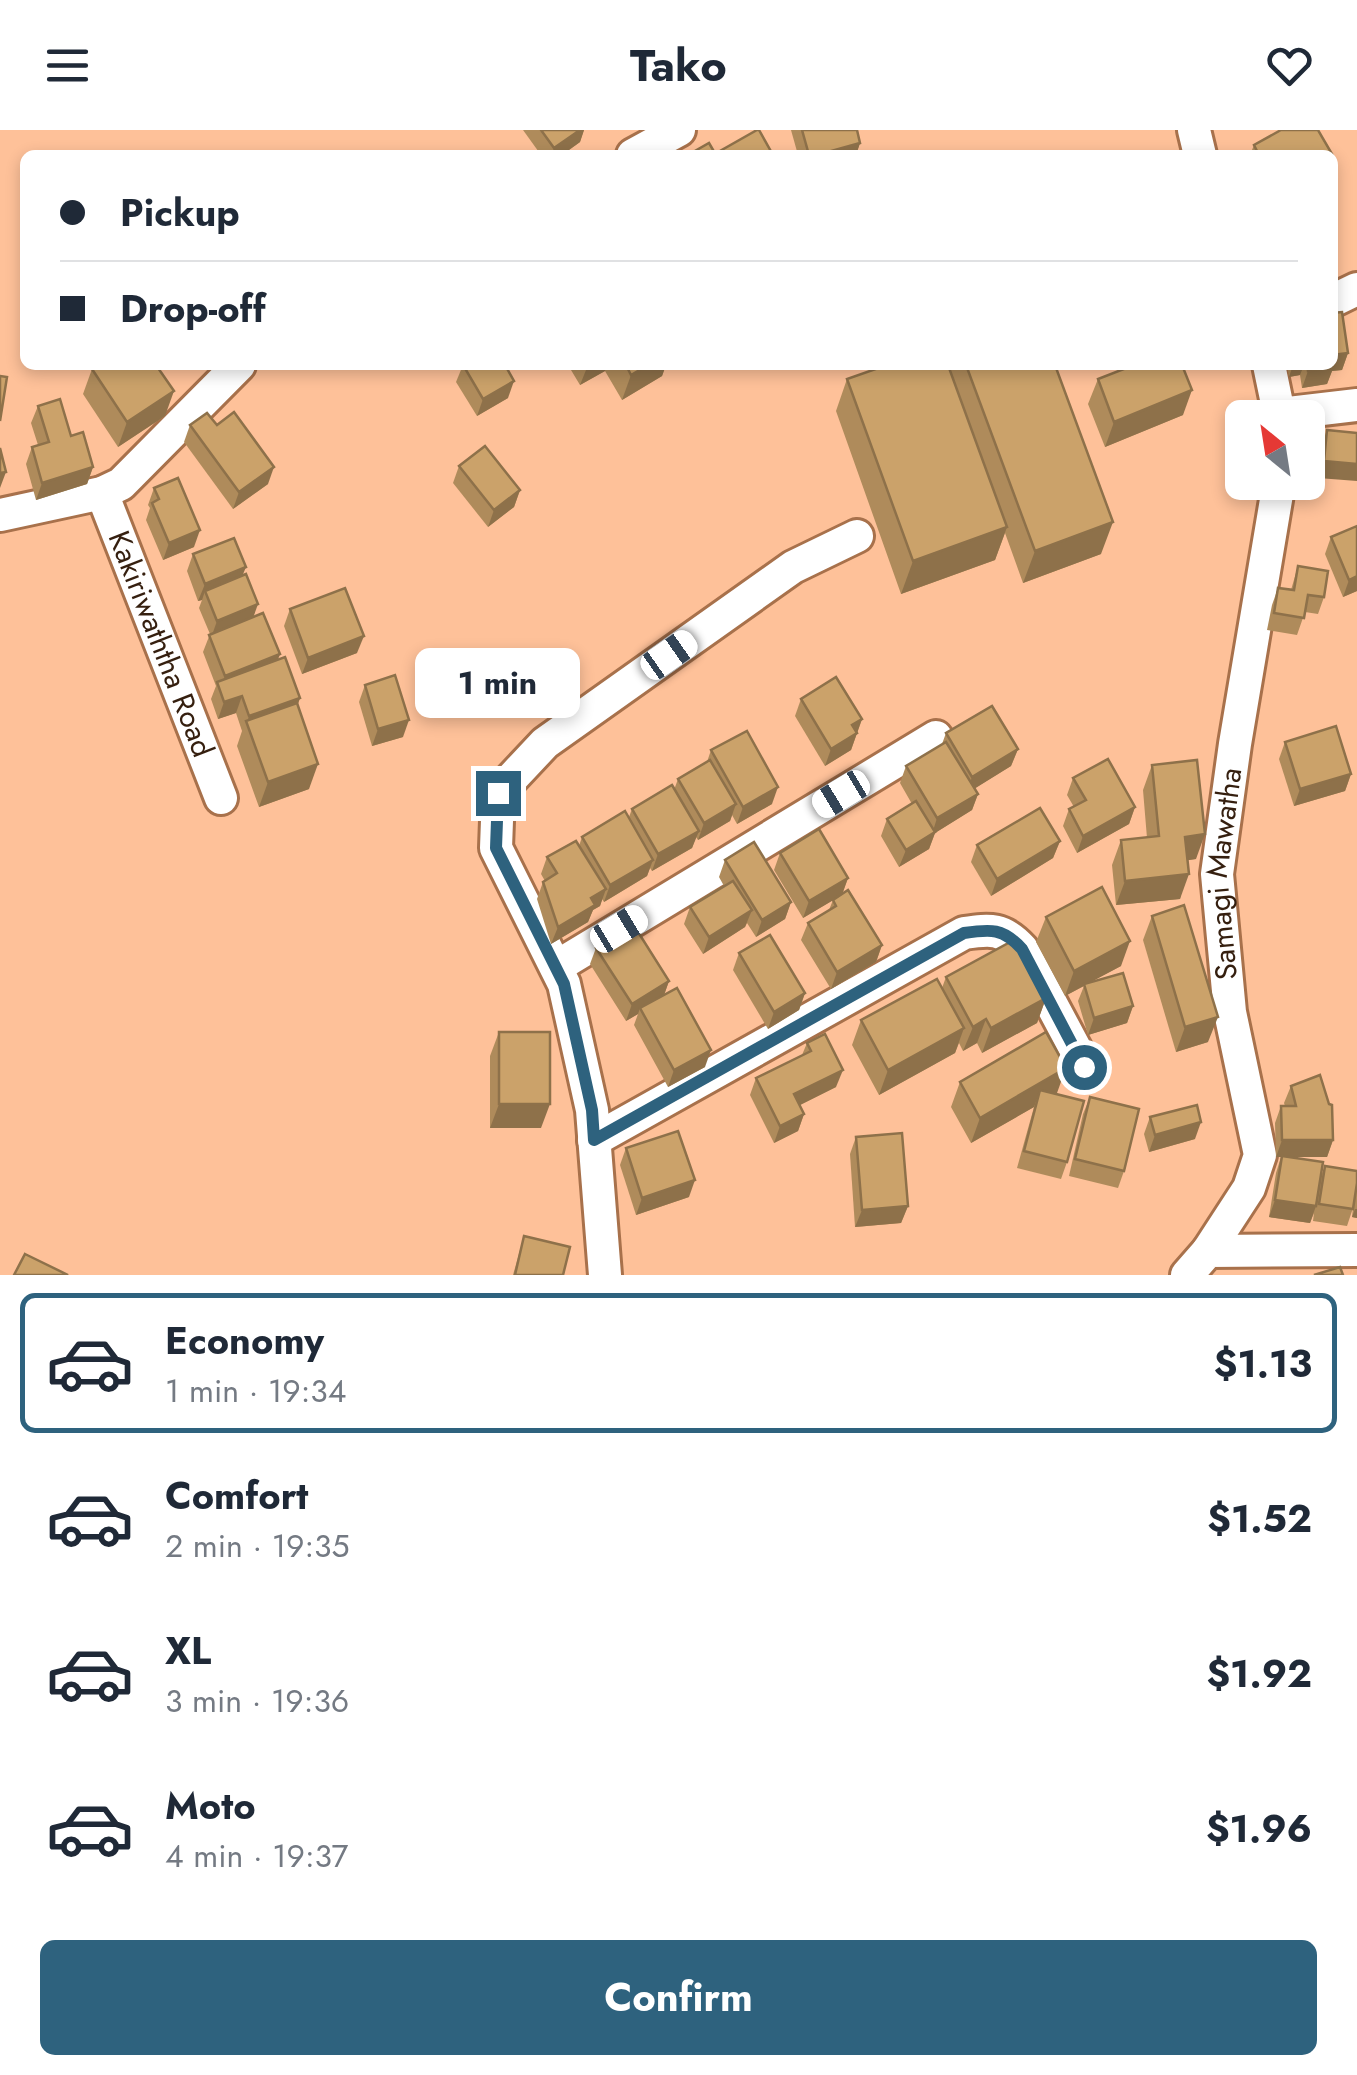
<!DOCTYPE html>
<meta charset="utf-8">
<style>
:root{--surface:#fff;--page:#f6f6f7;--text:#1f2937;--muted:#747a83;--line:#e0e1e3;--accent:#2e627e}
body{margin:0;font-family:Jost,sans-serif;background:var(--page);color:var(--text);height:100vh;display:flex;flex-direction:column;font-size:38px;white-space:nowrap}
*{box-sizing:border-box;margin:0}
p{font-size:32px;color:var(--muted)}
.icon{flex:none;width:55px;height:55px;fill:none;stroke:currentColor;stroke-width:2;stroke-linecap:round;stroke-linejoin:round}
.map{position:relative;height:1145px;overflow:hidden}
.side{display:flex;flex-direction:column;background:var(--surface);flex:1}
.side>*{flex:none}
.banner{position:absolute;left:20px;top:20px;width:1318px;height:220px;border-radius:15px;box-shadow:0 5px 15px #0003;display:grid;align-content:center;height:220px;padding:0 40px;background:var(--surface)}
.needle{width:65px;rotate:330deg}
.tools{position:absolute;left:1225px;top:270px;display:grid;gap:20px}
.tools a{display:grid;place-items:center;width:100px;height:100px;border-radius:15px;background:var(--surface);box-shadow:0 5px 15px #0003;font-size:50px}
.end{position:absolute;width:45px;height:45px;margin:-22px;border:12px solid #2e627e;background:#fff;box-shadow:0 0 0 5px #fff}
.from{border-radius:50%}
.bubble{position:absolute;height:70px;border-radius:15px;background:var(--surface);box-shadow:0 5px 15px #0003;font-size:32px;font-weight:700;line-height:70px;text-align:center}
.car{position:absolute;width:30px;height:60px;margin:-30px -15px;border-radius:12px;box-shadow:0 0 8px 2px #0007;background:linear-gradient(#fff 24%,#345 0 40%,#fff 0 76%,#345 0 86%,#fff 0)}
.banner b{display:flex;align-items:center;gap:35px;height:95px;font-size:38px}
.banner b+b{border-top:2px solid var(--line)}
.banner i{width:25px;height:25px;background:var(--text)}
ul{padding:18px 0 0;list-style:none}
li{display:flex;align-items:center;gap:30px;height:140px;margin:0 20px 15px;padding:0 20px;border:5px solid transparent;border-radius:15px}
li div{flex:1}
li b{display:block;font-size:38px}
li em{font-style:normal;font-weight:700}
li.selected{border-color:var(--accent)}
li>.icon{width:90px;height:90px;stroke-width:1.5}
.button{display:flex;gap:20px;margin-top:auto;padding:20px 40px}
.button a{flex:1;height:115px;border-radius:15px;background:var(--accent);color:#fff;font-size:40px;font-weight:700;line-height:115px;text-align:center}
header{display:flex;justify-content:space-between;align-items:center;height:130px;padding:0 40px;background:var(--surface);font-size:45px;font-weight:700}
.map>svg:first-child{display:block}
</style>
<header><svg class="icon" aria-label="menu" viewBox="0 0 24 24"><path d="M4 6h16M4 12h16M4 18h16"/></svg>Tako<svg class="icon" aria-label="heart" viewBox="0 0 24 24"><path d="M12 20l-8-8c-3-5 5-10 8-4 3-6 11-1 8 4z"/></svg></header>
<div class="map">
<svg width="1357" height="1145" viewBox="0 0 1357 1145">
<rect width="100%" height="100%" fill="#fec199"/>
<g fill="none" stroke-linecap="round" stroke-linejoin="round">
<g stroke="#a8714b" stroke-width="38">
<g id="minor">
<polyline points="1194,0 1200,25"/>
<polyline points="633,25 679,0"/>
<polyline points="1332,171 1357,159"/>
<polyline points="1269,235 1280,288"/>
<polyline points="1280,284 1357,275"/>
<path id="s1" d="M102,363L221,668"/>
<polyline points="0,385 102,363 121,354 239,235"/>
<polyline points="556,837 936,607"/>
<path d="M594,1010L964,803C991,799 1003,798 1022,819L1085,937"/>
<path id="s2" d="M1208,1121L1249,1058L1260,1025L1230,882L1217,744L1235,614L1279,352"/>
<polyline points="605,1145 592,980 564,854 496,718 498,663 545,613 793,437 857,406"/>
<polyline points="1187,1145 1208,1121 1357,1120"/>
</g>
</g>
<use href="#minor" stroke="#fff" stroke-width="32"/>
</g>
<g fill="#af8b5b">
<polygon points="523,0 584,0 580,12 562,25 541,25"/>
<polygon points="791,0 857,0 860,13 856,25 798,25"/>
<polygon points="1254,15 1331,25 1250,25"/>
<polygon points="1348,223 1342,240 1332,241 1327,254 1302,258 1300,245 1289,247 1287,235 1332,235"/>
<polygon points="463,235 508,268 477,286 456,252"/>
<polygon points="568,235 666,235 662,246 622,270 605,241 580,255"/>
<polygon points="887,235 1055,235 1101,424 1023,453 1005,403 995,430 901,464 836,281 847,249"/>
<polygon points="1132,235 1182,235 1183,285 1105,317 1088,274 1098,249"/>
<polygon points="92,239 165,286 118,317 83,264"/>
<polygon points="38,276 71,306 93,337 87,354 36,370 26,334 32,317 38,315 31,293"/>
<polygon points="190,295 217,295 268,354 233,379 184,312"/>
<polygon points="1327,300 1357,303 1318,348 1321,317"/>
<polygon points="459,336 520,360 514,377 488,397 453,353"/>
<polygon points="154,358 194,417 163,430 146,390 150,378 148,375"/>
<polygon points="1357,396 1357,461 1343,467 1325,424 1331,407"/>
<polygon points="193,424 242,446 253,487 300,568 298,574 309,659 259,677 237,616 242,601 236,583 218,589 211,569 216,556 203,522 210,504 199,478 202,470 198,471 187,441"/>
<polygon points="1298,436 1324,467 1318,484 1305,482 1297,505 1267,500 1272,475 1278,458 1291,460"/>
<polygon points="290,479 357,523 302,544 284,496"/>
<polygon points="365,555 403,607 372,616 359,572"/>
<polygon points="801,569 862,589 851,620 825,636 795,586"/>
<polygon points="946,603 1018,619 1011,636 975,658 978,664 972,680 935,703 929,719 899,737 881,706 887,689 912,674 900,653 906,636 942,614"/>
<polygon points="1285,612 1351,644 1345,661 1294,676 1279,629"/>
<polygon points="711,620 772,674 737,694 732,685 730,691 698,710 696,707 692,718 652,741 650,738 647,746 604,772 602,769 600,776 593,780 588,792 551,814 537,769 543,752 545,751 541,744 547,727 579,716 582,707 629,687 632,679 674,660 678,649 707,632"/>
<polygon points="1152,635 1196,729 1188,730 1180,769 1116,775 1112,735 1121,710 1147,708 1143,660"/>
<polygon points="1073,648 1135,677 1129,694 1077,723 1063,696 1069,679 1074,677 1067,665"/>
<polygon points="1060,711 1053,728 991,766 971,732 977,715"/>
<polygon points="780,723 848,748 842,764 882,815 876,832 831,859 801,810 808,793 829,780 833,770 838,767 803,788 774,740"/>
<polygon points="725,730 791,772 785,789 756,807 747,793 745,797 703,824 684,794 690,777 724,756 719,747"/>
<polygon points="1152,786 1208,912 1176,922 1143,810"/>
<polygon points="1046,787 1121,836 1088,853 1133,876 1127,893 1088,905 1078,871 1084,856 1065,866 1036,812"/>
<polygon points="596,818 669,851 664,865 705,937 668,957 634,895 638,884 626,891 590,834"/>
<polygon points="739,823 805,863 799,880 768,899 733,840"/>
<polygon points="946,847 1046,868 1037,893 982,923 977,913 963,921 959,913 955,923 879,965 852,915 861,890 942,858"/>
<polygon points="499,902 541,998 490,998 490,926"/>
<polygon points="807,913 836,957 800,975 804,984 798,1001 774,1013 750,965 756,948 802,925"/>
<polygon points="960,952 1057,963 1056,964 1067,1032 1061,1049 1017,1038 1034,977 971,1013 951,977"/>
<polygon points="1291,956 1333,1010 1327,1027 1293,1027 1321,1046 1325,1036 1357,1056 1357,1088 1352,1087 1353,1078 1347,1096 1313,1091 1314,1083 1310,1093 1269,1087 1276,1043 1281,1027 1276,1027 1275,993 1281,976 1285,976 1284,973"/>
<polygon points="1090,967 1124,1041 1118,1058 1069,1046 1083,984"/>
<polygon points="1150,987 1195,1009 1149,1022 1144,1004"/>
<polygon points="856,1007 908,1076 901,1093 855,1097 850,1024"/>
<polygon points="626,1018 689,1067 636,1085 620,1035"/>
<polygon points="524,1106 563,1145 513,1145"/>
</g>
<g fill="#8e714a">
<polygon points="580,0 584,0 580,12 562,25 552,25 554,18"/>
<polygon points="860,13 856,25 817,25"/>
<polygon points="1348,223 1342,240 1332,241 1327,254 1302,258 1308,241 1332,235 1332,225"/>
<polygon points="588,235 607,235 605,241 580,255"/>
<polygon points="648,235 666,235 662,246 622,270 631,245"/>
<polygon points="1293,235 1304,235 1300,245 1289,247"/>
<polygon points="514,251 508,268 477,286 483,269"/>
<polygon points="1192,260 1183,285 1105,317 1114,292"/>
<polygon points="174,261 165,286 118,317 127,292"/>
<polygon points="1324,331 1357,334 1357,351 1318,348"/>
<polygon points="93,337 87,354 36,370 42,353"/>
<polygon points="274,337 268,354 233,379 239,362"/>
<polygon points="6,342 0,358 0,343"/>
<polygon points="520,360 514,377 488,397 494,380"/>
<polygon points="1113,392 1101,424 1023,453 1035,421"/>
<polygon points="1007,397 995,430 901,464 913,431"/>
<polygon points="200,400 194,417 163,430 169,413"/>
<polygon points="246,437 239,454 205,461 202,470 198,471 205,454"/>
<polygon points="1357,446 1357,461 1343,467 1349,450"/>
<polygon points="258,474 252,491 211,508 217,491"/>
<polygon points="364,506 357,523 302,544 308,528"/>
<polygon points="280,524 274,541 220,560 225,546"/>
<polygon points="242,566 236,583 218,589 224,572"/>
<polygon points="300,568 294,584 247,593 249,586"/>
<polygon points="862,589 851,620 825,636 831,619 852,595"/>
<polygon points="409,590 403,607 372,616 378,599"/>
<polygon points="1018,619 1011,636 966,664 972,647"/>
<polygon points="318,634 309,659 259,677 268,652"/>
<polygon points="1351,644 1345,661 1294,676 1300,659"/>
<polygon points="778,657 772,674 737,694 743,677"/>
<polygon points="978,664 972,680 935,703 929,719 899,737 906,720 932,704 937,688"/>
<polygon points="736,674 730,691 698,710 704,693"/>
<polygon points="1135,677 1129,694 1077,723 1083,706"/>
<polygon points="699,701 692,718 652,741 658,724"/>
<polygon points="1205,704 1196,729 1176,732 1185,707"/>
<polygon points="1060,711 1053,728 991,766 997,749"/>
<polygon points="653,730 647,746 604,772 610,755"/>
<polygon points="1189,744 1180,769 1116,775 1125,751"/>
<polygon points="848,748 842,765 803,788 809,771"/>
<polygon points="606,759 600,776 593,780 588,792 551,814 558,797 591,768"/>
<polygon points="791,772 785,789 756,807 762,790"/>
<polygon points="752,780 745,797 703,824 709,807"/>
<polygon points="1130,811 1121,836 1065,866 1074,841"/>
<polygon points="882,815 876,832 831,859 837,842"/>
<polygon points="669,851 663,868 640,878 638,884 626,891 632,874"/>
<polygon points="805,863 799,880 768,899 774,882"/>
<polygon points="1046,868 1037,893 982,923 991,898"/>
<polygon points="1133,876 1127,893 1088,905 1094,888"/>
<polygon points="1218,887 1208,912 1176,922 1185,897"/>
<polygon points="986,889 977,913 963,921 973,897"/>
<polygon points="964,898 955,923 879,965 888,940"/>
<polygon points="711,920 705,937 668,957 674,940"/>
<polygon points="1066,938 1057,963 1036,976 1040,960 1034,977 971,1013 980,988"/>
<polygon points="843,940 836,957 788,981 794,964"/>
<polygon points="499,974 550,974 541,998 490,998"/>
<polygon points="804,984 798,1001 774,1013 780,996"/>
<polygon points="1201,992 1195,1009 1149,1022 1155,1005"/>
<polygon points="1282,1010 1333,1010 1327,1027 1276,1027"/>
<polygon points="695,1050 689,1067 636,1085 642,1068"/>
<polygon points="1275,1070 1316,1076 1310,1093 1269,1087"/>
<polygon points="908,1076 901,1093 855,1097 862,1080"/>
<polygon points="1355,1079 1357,1079 1357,1088 1352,1087"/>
</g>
<g fill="#cba26a" stroke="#8e714a" stroke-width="2.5">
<polygon points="541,0 580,0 554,18"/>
<polygon points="757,0 759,0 773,25 722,25 720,21"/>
<polygon points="802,0 857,0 860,13 817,25 809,25"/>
<polygon points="1281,0 1318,0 1332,24 1329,25 1259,25 1254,15"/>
<polygon points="709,13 716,25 688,25"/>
<polygon points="1342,182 1348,223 1332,225 1332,183"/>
<polygon points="1332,234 1333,238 1308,241 1307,235"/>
<polygon points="98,235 156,235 174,261 127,292 92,239"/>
<polygon points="463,235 505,235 514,251 483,269"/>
<polygon points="626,235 648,235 631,245"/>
<polygon points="887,235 948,235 1007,397 913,431 847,249"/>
<polygon points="966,235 1055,235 1113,392 1035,421"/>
<polygon points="1134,235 1182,235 1192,260 1114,292 1098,249"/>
<polygon points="0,246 7,247 0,291"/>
<polygon points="60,269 71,306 83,302 93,337 42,353 32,317 49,312 38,276"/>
<polygon points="234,282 274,337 239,362 190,295 207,283 217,295"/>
<polygon points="1327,300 1357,303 1357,334 1324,331"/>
<polygon points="485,316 520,360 494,380 459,336"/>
<polygon points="0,318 6,342 0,343"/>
<polygon points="178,348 200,400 169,413 152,373 159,369 154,358"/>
<polygon points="1357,396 1357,446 1349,450 1331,407"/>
<polygon points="234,408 246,437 205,454 193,424"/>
<polygon points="1298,436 1328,441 1324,467 1308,465 1304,488 1274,483 1278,458 1294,460"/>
<polygon points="246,444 258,474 217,491 205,461"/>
<polygon points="345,458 364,506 308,528 290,479"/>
<polygon points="263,483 280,524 225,546 209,505"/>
<polygon points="285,527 300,568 249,586 242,566 224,572 217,552"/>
<polygon points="395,545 409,590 378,599 365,555"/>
<polygon points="836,547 862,589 852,595 857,603 831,619 801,569"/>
<polygon points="297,573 318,634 268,652 246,591"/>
<polygon points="992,576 1018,619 972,647 946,603"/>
<polygon points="1336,596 1351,644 1300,659 1285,612"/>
<polygon points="747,601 778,657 743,677 711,620"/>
<polygon points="946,612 978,664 937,688 906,636"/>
<polygon points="1108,629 1135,677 1083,706 1069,679 1086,670 1073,648"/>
<polygon points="710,630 736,674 704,693 678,649"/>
<polygon points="1197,630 1205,704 1185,707 1189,744 1125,751 1121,710 1159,706 1152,635"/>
<polygon points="672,655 699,701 658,724 632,679"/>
<polygon points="916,671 935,702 906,720 887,689"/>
<polygon points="1040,678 1060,711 997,749 977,715"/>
<polygon points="625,681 653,730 610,755 582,707"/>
<polygon points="819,699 848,748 809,771 780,723"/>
<polygon points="576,711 606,759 591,768 595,775 558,797 543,752 557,743 547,727"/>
<polygon points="754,712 791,772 762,790 725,730"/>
<polygon points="733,751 752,780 709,807 690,777"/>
<polygon points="1102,757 1130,811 1074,841 1046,787"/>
<polygon points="848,760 882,815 837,842 808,793 836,776 833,770"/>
<polygon points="1184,775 1218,887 1185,897 1152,786"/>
<polygon points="633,794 669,851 632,874 596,818"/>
<polygon points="770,805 805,863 774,882 739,823"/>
<polygon points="1014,810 1046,868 991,898 986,889 973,897 946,847"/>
<polygon points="1123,843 1133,876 1094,888 1084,854"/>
<polygon points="937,849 964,898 888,940 861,890"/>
<polygon points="677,858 711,920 674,940 640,878"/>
<rect x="499" y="902" width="51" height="72"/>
<polygon points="1046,902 1066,938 980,988 960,952"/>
<polygon points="825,904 843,940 794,964 804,984 780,996 756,948 811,921 807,913"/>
<polygon points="1320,945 1329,974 1332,975 1333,1010 1282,1010 1281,976 1296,976 1291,956"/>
<polygon points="1040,960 1084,971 1067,1032 1024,1021"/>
<polygon points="1090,967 1139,979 1124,1041 1075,1029"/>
<polygon points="1197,975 1201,992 1155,1005 1150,987"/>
<polygon points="678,1001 695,1050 642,1068 626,1018"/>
<polygon points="902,1003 908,1076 862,1080 856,1007"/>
<polygon points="1282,1026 1323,1032 1316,1076 1275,1070"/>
<polygon points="1325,1036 1357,1041 1357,1053 1353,1079 1319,1074"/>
<polygon points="524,1106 570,1117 563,1145 515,1145"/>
<polygon points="25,1124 68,1145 14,1145"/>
<polygon points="1340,1137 1343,1145 1314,1145"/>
</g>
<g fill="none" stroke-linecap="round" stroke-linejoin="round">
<path stroke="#2e627e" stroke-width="12" d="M498,663L496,718L564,854L592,980L594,1010L964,803C991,799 1003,798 1022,819L1084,937"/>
</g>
<g text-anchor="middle" stroke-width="8" stroke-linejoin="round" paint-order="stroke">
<g font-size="30" fill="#351f0f" stroke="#fad5bd">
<text dy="10" stroke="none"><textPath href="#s1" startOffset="162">Kakiriwaththa Road</textPath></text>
<text dy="10" stroke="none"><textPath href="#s2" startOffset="395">Samagi Mawatha</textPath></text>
</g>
</g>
</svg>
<div class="tools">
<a><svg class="needle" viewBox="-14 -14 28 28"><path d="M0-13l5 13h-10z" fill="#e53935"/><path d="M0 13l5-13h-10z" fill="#747a83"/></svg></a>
</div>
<i class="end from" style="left:1084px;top:937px"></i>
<i class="end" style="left:498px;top:663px"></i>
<div class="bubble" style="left:415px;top:518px;width:165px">1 min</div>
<i class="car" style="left:669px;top:525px;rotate:55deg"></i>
<i class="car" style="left:841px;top:664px;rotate:239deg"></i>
<i class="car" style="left:619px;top:799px;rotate:59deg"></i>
<div class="banner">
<b><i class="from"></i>Pickup</b>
<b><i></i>Drop-off</b>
</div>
</div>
<section class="side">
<ul>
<li class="selected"><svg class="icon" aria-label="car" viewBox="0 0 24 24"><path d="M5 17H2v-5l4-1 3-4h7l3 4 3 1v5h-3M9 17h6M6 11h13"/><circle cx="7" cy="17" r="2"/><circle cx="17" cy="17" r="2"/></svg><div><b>Economy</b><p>1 min · 19:34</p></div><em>$1.13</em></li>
<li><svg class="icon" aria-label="car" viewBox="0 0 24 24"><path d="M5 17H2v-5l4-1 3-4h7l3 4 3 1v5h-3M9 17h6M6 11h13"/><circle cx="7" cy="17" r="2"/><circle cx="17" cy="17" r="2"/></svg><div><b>Comfort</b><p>2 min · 19:35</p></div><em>$1.52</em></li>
<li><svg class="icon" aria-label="car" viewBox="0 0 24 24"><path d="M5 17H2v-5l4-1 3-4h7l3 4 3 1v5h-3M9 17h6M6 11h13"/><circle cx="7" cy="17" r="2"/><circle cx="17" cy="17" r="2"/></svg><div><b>XL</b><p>3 min · 19:36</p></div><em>$1.92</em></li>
<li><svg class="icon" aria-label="car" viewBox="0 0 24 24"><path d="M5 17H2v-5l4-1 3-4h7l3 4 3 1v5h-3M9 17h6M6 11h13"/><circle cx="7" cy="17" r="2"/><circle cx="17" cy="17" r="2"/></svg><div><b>Moto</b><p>4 min · 19:37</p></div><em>$1.96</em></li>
</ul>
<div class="button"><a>Confirm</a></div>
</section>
